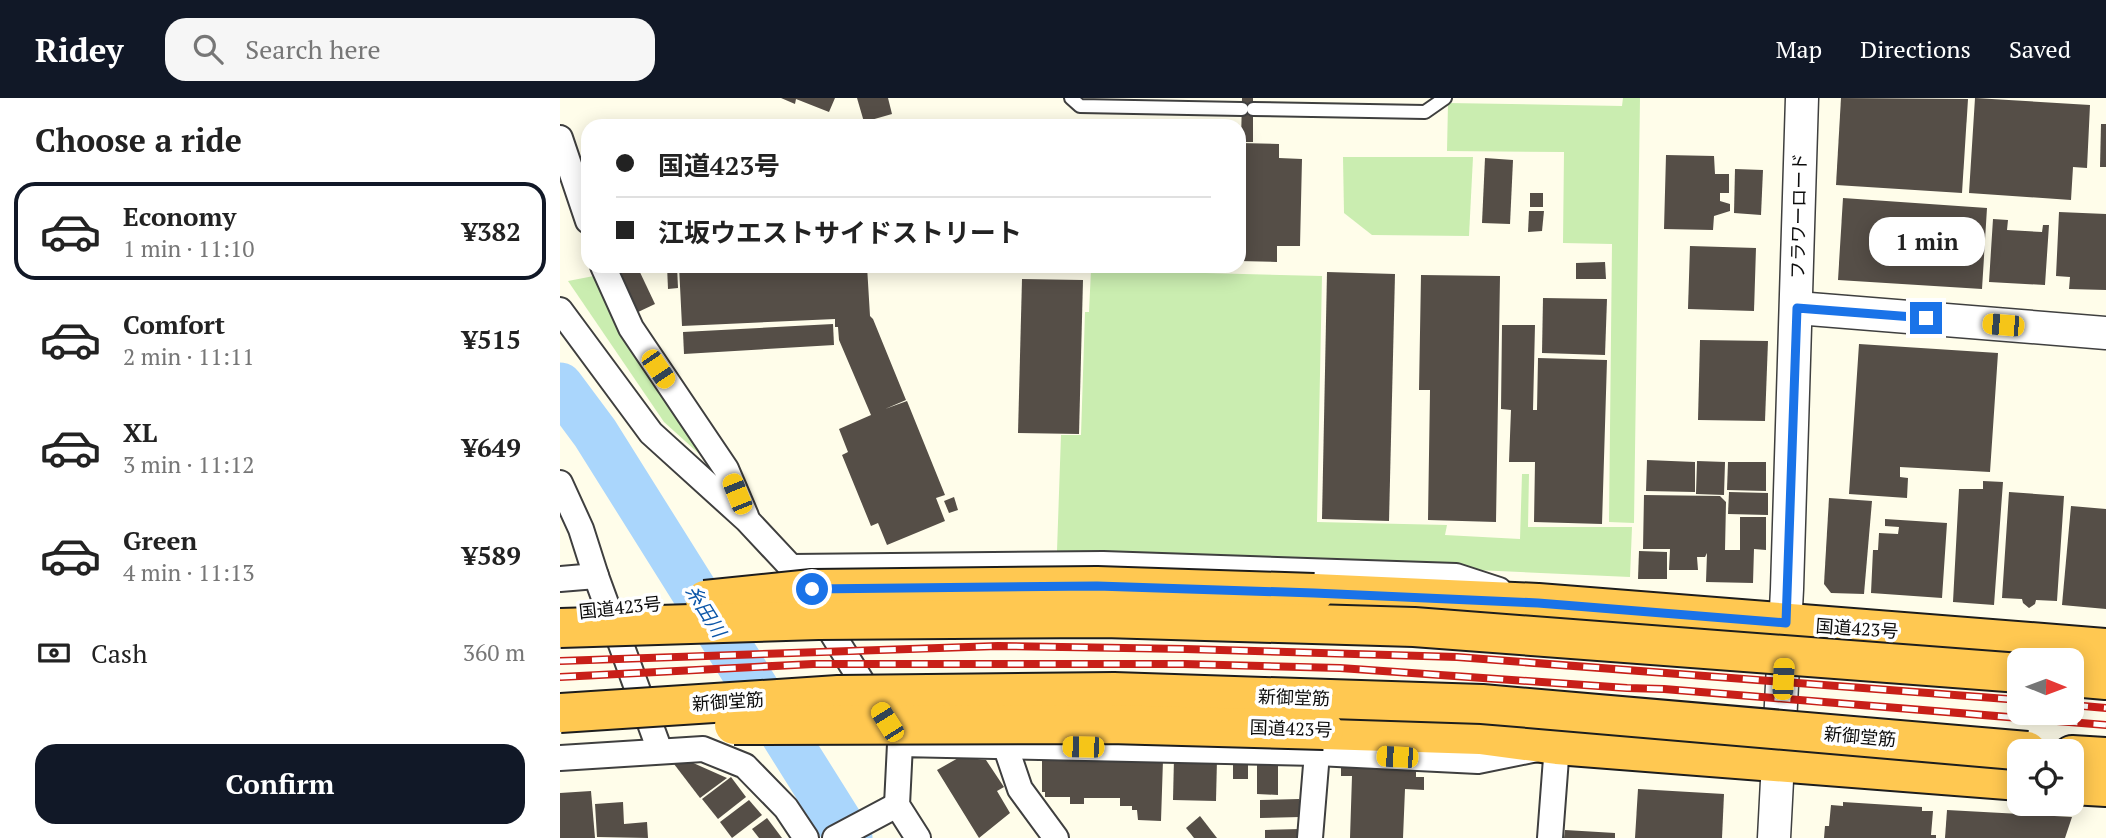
<!DOCTYPE html>
<meta charset="utf-8">
<style>
:root{--surface:#fff;--page:#f6f6f6;--text:#222;--muted:#767676;--line:#e0e0e0;--accent:#111827}
body{margin:0;font-family:"PT Serif","Noto Sans JP",serif;background:var(--page);color:var(--text);height:100vh;display:flex;flex-direction:column;font-size:26px;white-space:nowrap}
*{box-sizing:border-box;margin:0}
p{font-size:23px;color:var(--muted)}
.icon{flex:none;width:38px;height:38px;fill:none;stroke:currentColor;stroke-width:2;stroke-linecap:round;stroke-linejoin:round}
.map{position:relative;flex:1;overflow:hidden}
.side{display:flex;flex-direction:column;background:var(--surface);width:560px}
.side>*{flex:none}
.banner{position:absolute;left:21px;top:21px;width:665px;height:154px;border-radius:21px;box-shadow:0 4px 18px #0003;display:grid;align-content:center;height:154px;padding:0 35px;background:var(--surface)}
.needle{width:46px;rotate:91deg}
.buttons{position:absolute;left:1447px;top:550px;display:grid;gap:14px}
.buttons a{display:grid;place-items:center;width:77px;height:77px;border-radius:14px;background:var(--surface);box-shadow:0 4px 18px #0003;font-size:35px}
.end{position:absolute;width:32px;height:32px;margin:-16px;border:9px solid #1a73e8;background:#fff;box-shadow:0 0 0 4px #fff}
.from{border-radius:50%}
.bubble{position:absolute;height:49px;border-radius:21px;background:var(--surface);box-shadow:0 4px 18px #0003;font-size:23px;font-weight:700;line-height:49px;text-align:center}
.car{position:absolute;width:21px;height:42px;margin:-21px -10px;border-radius:9px;box-shadow:0 0 5px 2px #0007;background:linear-gradient(#f5c518 24%,#345 0 40%,#f5c518 0 76%,#345 0 86%,#f5c518 0)}
.banner b{display:flex;align-items:center;gap:24px;height:66px;font-size:26px}
.banner b+b{border-top:2px solid var(--line)}
.banner i{width:18px;height:18px;background:var(--text)}
ul{padding:0;list-style:none}
li{display:flex;align-items:center;gap:21px;height:98px;margin:0 14px 10px;padding:0 21px;border:4px solid transparent;border-radius:21px}
li div{flex:1}
li b{display:block;font-size:26px}
li em{font-style:normal;font-weight:700}
li.selected{border-color:var(--accent)}
li>.icon{width:63px;height:63px;stroke-width:1.5}
h2{padding:0 35px;font-size:32px;line-height:84px}
.pay{display:flex;align-items:center;gap:18px;height:77px;padding:0 35px;font-size:26px}
.pay p{margin-inline-start:auto}
.primary-button{display:flex;gap:14px;margin-top:auto;padding:14px 35px}
.primary-button a{flex:1;height:80px;border-radius:21px;background:var(--accent);color:#fff;font-size:28px;font-weight:700;line-height:80px;text-align:center}
header{display:flex;align-items:center;gap:42px;box-sizing:border-box;height:98px;padding:0 35px;background:var(--accent);color:#fff}
header strong{font-size:33px}
nav{display:flex;gap:38px;margin-inline-start:auto;font-size:24px}
.search{width:490px;height:63px;background:var(--page);display:flex;align-items:center;gap:18px;box-sizing:border-box;padding:0 24px;border-radius:21px;color:var(--muted);font-size:26px}
main{display:flex;flex:1;min-height:0}
.map>svg:first-child{display:block}
</style>
<header>
<strong>Ridey</strong>
<div class="search"><svg class="icon" aria-label="search" viewBox="0 0 24 24"><circle cx="10" cy="10" r="6"/><path d="M15 15l6 6"/></svg>Search here</div>
<nav><a>Map</a><a>Directions</a><a>Saved</a></nav>
</header>
<main>
<section class="side">
<h2>Choose a ride</h2>
<ul>
<li class="selected"><svg class="icon" aria-label="car" viewBox="0 0 24 24"><path d="M5 17H2v-5l4-1 3-4h7l3 4 3 1v5h-3M9 17h6M6 11h13"/><circle cx="7" cy="17" r="2"/><circle cx="17" cy="17" r="2"/></svg><div><b>Economy</b><p>1 min · 11:10</p></div><em>¥382</em></li>
<li><svg class="icon" aria-label="car" viewBox="0 0 24 24"><path d="M5 17H2v-5l4-1 3-4h7l3 4 3 1v5h-3M9 17h6M6 11h13"/><circle cx="7" cy="17" r="2"/><circle cx="17" cy="17" r="2"/></svg><div><b>Comfort</b><p>2 min · 11:11</p></div><em>¥515</em></li>
<li><svg class="icon" aria-label="car" viewBox="0 0 24 24"><path d="M5 17H2v-5l4-1 3-4h7l3 4 3 1v5h-3M9 17h6M6 11h13"/><circle cx="7" cy="17" r="2"/><circle cx="17" cy="17" r="2"/></svg><div><b>XL</b><p>3 min · 11:12</p></div><em>¥649</em></li>
<li><svg class="icon" aria-label="car" viewBox="0 0 24 24"><path d="M5 17H2v-5l4-1 3-4h7l3 4 3 1v5h-3M9 17h6M6 11h13"/><circle cx="7" cy="17" r="2"/><circle cx="17" cy="17" r="2"/></svg><div><b>Green</b><p>4 min · 11:13</p></div><em>¥589</em></li>
</ul>
<div class="pay"><svg class="icon" aria-label="cash" viewBox="0 0 24 24"><path d="M3 7h18v10H3z"/><circle cx="12" cy="12" r="2"/></svg>Cash<p>360 m</p></div>
<div class="primary-button"><a>Confirm</a></div>
</section>
<div class="map">
<svg width="1546" height="740" viewBox="0 0 1546 740">
<rect width="100%" height="100%" fill="#fffdea"/>
<g fill="#caedb0">
<polygon points="1063,0 1080,0 1074,425 1049,424 1052,146 1003,145 1004,54 887,53 888,5 1062,8"/>
<polygon points="783,59 913,59 909,138 812,137 784,115"/>
<polygon points="531,172 762,178 757,424 887,427 885,437 960,441 962,376 969,376 968,429 1072,429 1070,479 497,453 501,337 521,337 525,214 529,214"/>
<polygon points="39,177 156,371 104,324 8,183"/>
</g>
<g fill="none" stroke-linecap="round" stroke-linejoin="round">
<polyline stroke="#aad6fc" stroke-width="47" points="0,288 35,335 289,740"/>
</g>
<g fill="#554e47">
<polygon points="221,0 275,0 269,14 236,1 235,6"/>
<polygon points="297,0 328,0 332,16 304,24"/>
<polygon points="682,0 693,0 693,44 681,44"/>
<polygon points="1281,0 1408,1 1402,95 1276,87"/>
<polygon points="1415,0 1530,7 1527,70 1513,69 1511,102 1409,95"/>
<polygon points="1541,26 1546,26 1546,69 1540,69"/>
<polygon points="679,45 719,46 719,60 742,61 740,148 717,148 717,164 679,163"/>
<polygon points="1106,57 1154,58 1155,76 1169,76 1169,95 1160,95 1160,103 1170,106 1170,113 1154,118 1153,132 1104,131"/>
<polygon points="925,60 953,62 950,126 922,125"/>
<polygon points="1175,71 1203,72 1201,117 1174,115"/>
<rect x="970" y="95" width="13" height="14"/>
<polygon points="1283,100 1427,110 1422,191 1278,182"/>
<polygon points="969,113 984,113 982,133 968,134"/>
<polygon points="1499,114 1546,116 1546,192 1509,191 1510,179 1496,178"/>
<polygon points="1433,121 1448,122 1447,132 1482,134 1483,127 1489,127 1485,187 1429,184"/>
<polygon points="1130,148 1196,150 1194,213 1128,211"/>
<polygon points="1045,164 1046,181 1016,181 1016,165"/>
<polygon points="55,168 77,168 95,206 76,215"/>
<polygon points="107,168 117,168 118,190 108,191"/>
<polygon points="119,168 307,168 310,218 313,221 346,302 325,311 347,303 385,397 376,400 385,423 327,447 318,425 311,428 282,357 288,354 279,331 311,317 279,242 278,229 275,229 275,221 122,228"/>
<polygon points="767,174 835,176 829,423 762,421"/>
<polygon points="861,177 940,178 936,424 868,422 870,292 859,292"/>
<polygon points="462,181 523,182 519,336 458,335"/>
<polygon points="983,200 1047,201 1045,257 982,255"/>
<polygon points="273,226 274,247 124,256 123,234"/>
<polygon points="942,227 975,227 973,312 977,312 978,260 1047,262 1042,426 974,424 975,364 949,364 951,312 941,311"/>
<polygon points="1140,242 1208,243 1205,323 1138,322"/>
<polygon points="1299,246 1438,255 1430,374 1340,369 1340,379 1348,380 1347,400 1289,396"/>
<polygon points="1087,362 1135,364 1135,394 1086,393"/>
<polygon points="1137,363 1165,364 1164,397 1136,396"/>
<polygon points="1168,364 1206,364 1206,393 1167,392"/>
<polygon points="1423,383 1443,384 1434,507 1393,504 1399,391 1423,391"/>
<polygon points="1169,394 1208,395 1208,417 1168,416"/>
<polygon points="1449,394 1504,398 1497,503 1476,502 1475,506 1469,510 1463,505 1462,501 1442,500"/>
<polygon points="1084,397 1160,398 1166,404 1165,452 1180,452 1180,419 1206,419 1206,452 1194,451 1193,485 1146,484 1147,455 1145,459 1137,459 1138,472 1109,472 1110,451 1083,451"/>
<polygon points="394,399 398,412 389,415 384,403"/>
<polygon points="1269,400 1312,403 1304,496 1271,495 1264,486"/>
<polygon points="1511,408 1546,411 1546,511 1502,507"/>
<polygon points="1325,421 1387,425 1382,500 1311,495 1313,452 1318,452 1319,435 1338,436 1339,429 1325,428"/>
<polygon points="1079,453 1107,454 1107,481 1078,481"/>
<polygon points="400,659 426,662 444,689 437,693 450,715 419,740 377,672"/>
<polygon points="697,659 709,659 709,667 718,667 718,697 697,696"/>
<polygon points="122,660 167,680 140,700 114,666"/>
<polygon points="482,660 603,662 601,723 578,722 577,712 572,712 572,708 560,708 560,700 524,700 524,706 510,706 510,699 485,699 485,694 482,694"/>
<polygon points="614,660 657,661 656,703 613,702"/>
<rect x="673" y="661" width="15" height="20"/>
<polygon points="781,667 856,670 856,679 864,679 864,692 845,691 843,740 790,740 792,678 781,678"/>
<polygon points="171,679 186,699 158,721 142,701"/>
<polygon points="1078,691 1164,696 1162,740 1075,740"/>
<polygon points="31,693 35,740 0,740 0,695"/>
<polygon points="739,701 740,719 700,720 700,702"/>
<polygon points="189,702 202,717 172,740 160,724"/>
<polygon points="63,704 64,726 87,724 88,740 37,739 35,706"/>
<polygon points="1283,704 1362,709 1362,713 1373,713 1371,737 1376,737 1376,740 1264,740 1265,728 1269,728 1271,707 1283,708"/>
<polygon points="1387,712 1512,719 1505,740 1385,740"/>
<polygon points="640,718 657,740 634,740 626,730"/>
<polygon points="207,720 222,740 199,740 192,731"/>
<polygon points="740,731 739,740 705,740 705,732"/>
<polygon points="1005,732 1055,735 1055,740 1004,740"/>
</g>
<g fill="none" stroke-linecap="round" stroke-linejoin="round">
<g stroke="#3f3f3f" stroke-width="16">
<g id="service">
<polyline points="511,0 520,8 682,11"/>
<polyline points="693,11 865,14 885,0"/>
</g>
</g>
<g stroke="#3f3f3f" stroke-width="28">
<g id="minor">
<polyline points="0,40 28,123"/>
<polyline points="43,168 71,230 166,371 186,418"/>
<polyline points="0,212 91,335 187,422 231,469 240,483"/>
<polyline points="0,385 21,431 36,478 100,653"/>
<polyline points="231,469 543,466 896,478 939,492"/>
<polyline points="0,481 36,478"/>
<polyline points="259,514 315,605"/>
<polyline points="445,647 460,691 496,740"/>
<polyline points="0,660 143,651 185,668 226,710 246,740"/>
<polyline points="275,740 337,707"/>
<polyline points="358,740 337,707 340,646 757,655 918,663 997,647 990,740"/>
<polyline points="750,740 757,655"/>
</g>
</g>
<g stroke="#3f3f3f" stroke-width="35">
<g id="tertiary">
<polyline points="1237,210 1546,235"/>
<polyline points="1214,740 1227,491 1242,0"/>
</g>
</g>
<g stroke="#1d1d1d" stroke-width="42">
<g id="trunk">
<polyline points="754,495 978,505 1546,550"/>
<polyline points="1512,579 1546,582"/>
<polyline points="764,632 920,637 997,647 1460,683"/>
<polyline points="1512,657 1546,659"/>
<polyline points="1512,687 1546,689"/>
</g>
</g>
<use href="#service" stroke="#fff" stroke-width="12"/>
<use href="#minor" stroke="#fff" stroke-width="24"/>
<use href="#tertiary" stroke="#fff" stroke-width="32"/>
<use href="#trunk" stroke="#ffc851" stroke-width="38"/>
<g stroke="#c81f18" stroke-width="8">
<g id="rail">
<polyline points="0,563 438,548 625,551 897,559 1460,602"/>
<polyline points="0,579 253,566 624,566 780,570 1067,590 1104,591 1546,627"/>
<polyline points="1512,607 1546,610"/>
</g>
</g>
<use href="#rail" stroke="#fff" stroke-width="5" stroke-dasharray="16" stroke-linecap="butt"/>
<g stroke="#1d1d1d" stroke-width="42" stroke-linecap="butt">
<g id="trunk-bridge">
<polyline points="145,502 252,491 537,488 754,495"/>
<polyline points="0,530 258,522 544,520 854,529 1460,575"/>
<polyline points="0,615 278,597 554,594 922,606 1467,653"/>
<polyline points="174,627 550,626 764,632"/>
</g>
</g>
<use href="#trunk-bridge" stroke="#ffc851" stroke-width="38"/>
</g>
<g fill="none" stroke-linecap="round" stroke-linejoin="round">
<polyline stroke="#1a73e8" stroke-width="9" points="252,491 537,488 754,495 978,505 1226,525 1237,210 1366,220"/>
</g>
<g text-anchor="middle" stroke-width="7" stroke-linejoin="round" paint-order="stroke">
<g font-size="18" fill="#0c0c0c" stroke="#fff">
<text transform="translate(1239 118) rotate(-89)" y="6">フラワーロード</text>
<text transform="translate(60 510) rotate(-6)" y="6">国道423号</text>
<text transform="translate(1297 531) rotate(4)" y="6">国道423号</text>
<text transform="translate(734 600) rotate(2)" y="6">新御堂筋</text>
<text transform="translate(168 604) rotate(-4)" y="6">新御堂筋</text>
<text transform="translate(731 631) rotate(2)" y="6">国道423号</text>
<text transform="translate(1300 639) rotate(5)" y="6">新御堂筋</text>
</g>
<g font-size="19" font-style="italic" fill="#0a55a8" stroke="#fff">
<text transform="translate(146 513) rotate(58)" y="7">糸田川</text>
</g>
</g>
</svg>
<div class="buttons">
<a><svg class="needle" viewBox="-14 -14 28 28"><path d="M0-13l5 13h-10z" fill="#e53935"/><path d="M0 13l5-13h-10z" fill="#767676"/></svg></a>
<a><svg class="icon" aria-label="locate" viewBox="0 0 24 24"><circle cx="12" cy="12" r="6"/><path d="M12 2v4M12 18v4M2 12h4M18 12h4"/></svg></a>
</div>
<i class="end from" style="left:252px;top:491px"></i>
<i class="end" style="left:1366px;top:220px"></i>
<div class="bubble" style="left:1309px;top:119px;width:116px">1 min</div>
<i class="car" style="left:1443px;top:227px;rotate:275deg"></i>
<i class="car" style="left:98px;top:271px;rotate:146deg"></i>
<i class="car" style="left:177px;top:396px;rotate:338deg"></i>
<i class="car" style="left:1223px;top:581px;rotate:3deg"></i>
<i class="car" style="left:327px;top:624px;rotate:328deg"></i>
<i class="car" style="left:523px;top:649px;rotate:271deg"></i>
<i class="car" style="left:837px;top:659px;rotate:273deg"></i>
<div class="banner">
<b><i class="from"></i>国道423号</b>
<b><i></i>江坂ウエストサイドストリート</b>
</div>
</div>
</main>
